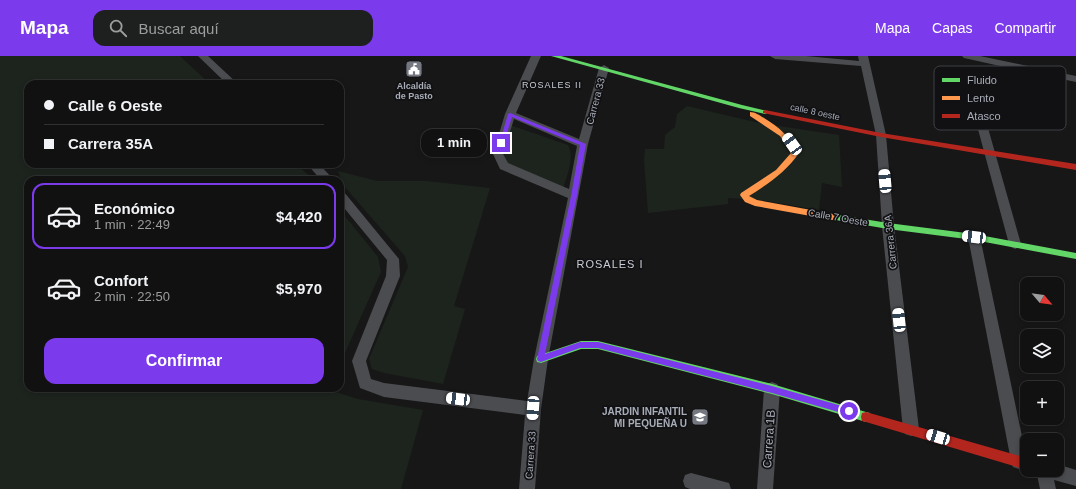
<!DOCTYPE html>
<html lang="es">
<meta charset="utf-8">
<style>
:root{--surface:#111;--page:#1e1f1f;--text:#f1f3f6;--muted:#9c9d9f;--line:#303131;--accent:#7c3aed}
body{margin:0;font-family:Arial,sans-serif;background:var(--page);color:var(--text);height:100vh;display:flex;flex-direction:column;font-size:15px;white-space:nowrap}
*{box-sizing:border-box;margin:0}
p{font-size:13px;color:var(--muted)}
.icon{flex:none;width:22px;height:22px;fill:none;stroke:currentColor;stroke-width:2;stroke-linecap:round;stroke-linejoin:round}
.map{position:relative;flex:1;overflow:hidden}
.side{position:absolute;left:24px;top:120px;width:320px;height:216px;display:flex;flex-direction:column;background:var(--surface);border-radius:12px;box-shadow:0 2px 6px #0003,0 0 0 1px var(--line)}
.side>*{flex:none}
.guide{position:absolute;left:24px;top:24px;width:320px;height:88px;border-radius:12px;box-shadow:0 2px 6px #0003,0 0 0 1px var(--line);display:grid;align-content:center;height:88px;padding:0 20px;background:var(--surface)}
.needle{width:26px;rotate:119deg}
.tools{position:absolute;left:1020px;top:221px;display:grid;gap:8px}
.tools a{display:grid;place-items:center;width:44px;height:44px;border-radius:8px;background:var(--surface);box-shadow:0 2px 6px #0003,0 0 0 1px var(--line);font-size:20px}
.end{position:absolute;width:18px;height:18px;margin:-9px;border:5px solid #7c3aed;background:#fff;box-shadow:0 0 0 2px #fff}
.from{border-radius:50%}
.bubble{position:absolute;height:28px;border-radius:12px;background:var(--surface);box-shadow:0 2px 6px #0003,0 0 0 1px var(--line);font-size:13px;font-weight:800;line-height:28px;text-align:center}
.car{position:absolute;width:12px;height:24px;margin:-12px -6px;border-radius:5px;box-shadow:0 0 3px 1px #0007;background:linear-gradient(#fff 24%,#345 0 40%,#fff 0 76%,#345 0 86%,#fff 0)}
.guide b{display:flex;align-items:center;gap:14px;height:38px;font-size:15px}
.guide b+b{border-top:1px solid var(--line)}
.guide i{width:10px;height:10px;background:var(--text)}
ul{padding:7px 0 0;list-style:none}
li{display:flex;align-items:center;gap:12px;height:66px;margin:0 8px 6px;padding:0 12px;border:2px solid transparent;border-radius:12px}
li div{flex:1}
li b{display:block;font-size:15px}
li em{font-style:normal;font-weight:800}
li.active{border-color:var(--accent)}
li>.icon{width:36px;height:36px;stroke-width:1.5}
.button{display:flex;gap:8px;margin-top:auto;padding:8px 20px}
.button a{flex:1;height:46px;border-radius:12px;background:var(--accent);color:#fff;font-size:16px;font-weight:800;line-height:46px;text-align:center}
header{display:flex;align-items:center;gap:24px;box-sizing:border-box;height:56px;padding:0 20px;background:var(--accent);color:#fff}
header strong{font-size:19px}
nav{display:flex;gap:22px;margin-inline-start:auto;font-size:14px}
.search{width:280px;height:36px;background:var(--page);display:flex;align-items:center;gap:10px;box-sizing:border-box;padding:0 14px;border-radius:12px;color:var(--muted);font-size:15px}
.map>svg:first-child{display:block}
</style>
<header>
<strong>Mapa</strong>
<div class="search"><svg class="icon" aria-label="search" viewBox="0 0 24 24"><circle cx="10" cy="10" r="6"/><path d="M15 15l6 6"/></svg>Buscar aquí</div>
<nav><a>Mapa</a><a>Capas</a><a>Compartir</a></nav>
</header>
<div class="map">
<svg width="1076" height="433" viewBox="0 0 1076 433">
<rect width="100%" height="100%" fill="#171717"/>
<g fill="#1d241e">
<polygon points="0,0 180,0 210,28 28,28 28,108 296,108 314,124 28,124 28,332 335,332 336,336 358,343 423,354 401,433 0,433"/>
<polygon points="687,50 759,67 839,79 842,131 822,127 819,154 760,144 728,142 728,148 648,157 644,104 645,93 664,93 665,79 675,71 677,58"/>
<path d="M510,69L568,89C575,102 567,119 563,133L506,110L502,97Z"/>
<polygon points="338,115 377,125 426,125 490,132 454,250 465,253 443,328 384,317 372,313 369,303 408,211 405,200 344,130"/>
<polygon points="340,154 378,201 381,216 340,308"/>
</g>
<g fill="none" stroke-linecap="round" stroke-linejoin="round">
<g fill="#4b4c50" fill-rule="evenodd">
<polygon points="198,0 208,0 238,28 227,28"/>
<path d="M531,0H541L516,57L579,83L599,12L604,9L609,12L588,88L548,303L541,353L535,433H519L525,359L384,341L360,332L352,305L386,220L387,204L340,147V135L344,136L399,203L400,220L366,305L371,323L384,327L527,345L534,303L568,142L500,113L493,98L505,58ZM514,63L577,90L569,133L508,107L503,98Z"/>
<polygon points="770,0 806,0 859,5 858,0 868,0 886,79 894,170 919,373 917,378 911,380 905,378 903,373 882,170 876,79 861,10 775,3"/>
<polygon points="962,0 980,0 1076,20 1076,26 1009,12 983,44 982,51 1021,188 1019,191 1015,193 1011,191 1009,188 972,51 974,42 1000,10 964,2"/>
<polygon points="307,108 319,108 334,124 321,124"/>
<polygon points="974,176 978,178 980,181 1027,404 1025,411 1019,413 1013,411 1011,405 968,181 970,178"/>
<polygon points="772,326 777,328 780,333 773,433 757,433 764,333 767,328"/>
<polygon points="1057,408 1076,414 1076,430 1054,424 1056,433 1040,433 1036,414 1057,414"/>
<polygon points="691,417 729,427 731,433 690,433 685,431 683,425 685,419"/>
</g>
<g fill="#63d668" fill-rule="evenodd">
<polygon points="551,0 561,0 742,49 767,55 769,56 765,58 739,52"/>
<polygon points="833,158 888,167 974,178 1076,197 1076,203 974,184 888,173 830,163 829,161 830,159"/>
<polygon points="581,285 598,285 772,328 866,356 870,357 871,361 870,365 866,366 772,338 598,293 581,293 541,307 537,306 536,303 537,300"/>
</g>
<path fill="#ff974d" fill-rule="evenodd" d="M750,56C755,56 759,59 764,62C779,71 790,81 799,97C786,116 768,128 749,140L757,144L833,158L836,159L837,161L836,163L833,164L755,150L745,146L740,139L741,137L776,114L791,97L780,80L750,60Z"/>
<g fill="#b3261e" fill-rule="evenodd">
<polygon points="765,54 881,77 1076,108 1076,114 881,81 763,57 763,55"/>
<polygon points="866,356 1027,402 1027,414 866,366 862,365 861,361 862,357"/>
</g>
</g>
<polygon fill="#7c3aed" points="510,57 586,88 577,140 545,298 580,286 598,286 772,330 849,352 852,353 852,358 849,359 772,337 598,292 580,292 541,306 538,305 537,303 571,140 580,89 512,61 504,87 499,89 508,58"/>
<defs>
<g id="civic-square" transform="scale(0.9)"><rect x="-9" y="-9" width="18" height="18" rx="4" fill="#757880" stroke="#111113"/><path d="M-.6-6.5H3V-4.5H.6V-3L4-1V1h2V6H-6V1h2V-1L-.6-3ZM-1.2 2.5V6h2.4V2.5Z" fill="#fff"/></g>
<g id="school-square" transform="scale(0.9)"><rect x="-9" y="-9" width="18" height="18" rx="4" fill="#757880" stroke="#111113"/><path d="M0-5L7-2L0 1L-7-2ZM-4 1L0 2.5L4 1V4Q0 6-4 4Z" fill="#fff"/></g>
</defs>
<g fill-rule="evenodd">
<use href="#civic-square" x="414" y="13"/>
<use href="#school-square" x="700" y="361"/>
</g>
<g text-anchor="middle" stroke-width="3.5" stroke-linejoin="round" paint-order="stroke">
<g font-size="9" letter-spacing="1" fill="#c9ccd4" stroke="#111113">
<text x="552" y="32">ROSALES II</text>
</g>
<g font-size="9" font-weight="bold" fill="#a8adb8" stroke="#111113">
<text x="414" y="33">Alcaldía<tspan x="414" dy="10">de Pasto</tspan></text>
</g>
<g font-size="9" fill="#a8adb8" stroke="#111113">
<text transform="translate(815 56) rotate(12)" y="3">calle 8 oeste</text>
</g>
<g font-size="10" fill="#a8adb8" stroke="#111113">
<text transform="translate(595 45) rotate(-75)" y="4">Carrera 33</text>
<text transform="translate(838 161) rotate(10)" y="4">Calle 7 Oeste</text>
<text transform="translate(890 186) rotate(-96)" y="4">Carrera 36A</text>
<text transform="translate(530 399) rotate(-86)" y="4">Carrera 33</text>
</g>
<g font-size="10" font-weight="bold" fill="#a8adb8" stroke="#111113" text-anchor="end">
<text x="687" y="359">JARDIN INFANTIL<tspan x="687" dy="12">MI PEQUEÑA U</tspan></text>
</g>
<g font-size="11" letter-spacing="1" fill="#c9ccd4" stroke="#111113">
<text x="610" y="212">ROSALES I</text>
</g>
<g font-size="12" fill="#a8adb8" stroke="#111113">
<text transform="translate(769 383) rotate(-86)" y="4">Carrera 1B</text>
</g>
</g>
<rect x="934" y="10" width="132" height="64" rx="6" fill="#111113" stroke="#3e4045" stroke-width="1"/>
<rect x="942" y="22" width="18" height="4" fill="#63d668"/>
<rect x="942" y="40" width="18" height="4" fill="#ff974d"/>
<rect x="942" y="58" width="18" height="4" fill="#b3261e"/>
<g font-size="11" fill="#a8adb8">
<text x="967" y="28">Fluido</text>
<text x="967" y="46">Lento</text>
<text x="967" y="64">Atasco</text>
</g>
</svg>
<div class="tools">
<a><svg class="needle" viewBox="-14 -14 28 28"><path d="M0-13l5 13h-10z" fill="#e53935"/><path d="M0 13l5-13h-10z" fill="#9c9d9f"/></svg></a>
<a><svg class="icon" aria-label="layers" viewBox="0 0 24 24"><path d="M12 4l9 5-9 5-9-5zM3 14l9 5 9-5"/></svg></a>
<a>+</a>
<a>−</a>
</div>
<i class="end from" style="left:849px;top:355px"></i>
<i class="end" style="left:501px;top:87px"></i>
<div class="bubble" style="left:421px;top:73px;width:66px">1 min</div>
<i class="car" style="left:792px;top:88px;rotate:324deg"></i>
<i class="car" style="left:885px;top:125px;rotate:355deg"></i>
<i class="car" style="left:974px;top:181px;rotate:277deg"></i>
<i class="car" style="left:899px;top:264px;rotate:354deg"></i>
<i class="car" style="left:458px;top:343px;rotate:277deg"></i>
<i class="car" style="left:533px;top:352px;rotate:184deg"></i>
<i class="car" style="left:938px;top:381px;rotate:287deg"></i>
<div class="guide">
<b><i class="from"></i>Calle 6 Oeste</b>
<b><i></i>Carrera 35A</b>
</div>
<section class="side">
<ul>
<li class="active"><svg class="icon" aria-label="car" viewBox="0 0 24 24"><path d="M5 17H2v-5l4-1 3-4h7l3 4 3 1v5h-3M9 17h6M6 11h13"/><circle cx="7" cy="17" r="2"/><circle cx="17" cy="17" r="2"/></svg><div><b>Económico</b><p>1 min · 22:49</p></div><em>$4,420</em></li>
<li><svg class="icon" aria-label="car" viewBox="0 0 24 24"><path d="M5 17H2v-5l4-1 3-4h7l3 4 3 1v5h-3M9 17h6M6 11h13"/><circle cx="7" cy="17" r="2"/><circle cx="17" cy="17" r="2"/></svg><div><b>Confort</b><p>2 min · 22:50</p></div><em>$5,970</em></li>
</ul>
<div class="button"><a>Confirmar</a></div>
</section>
</div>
